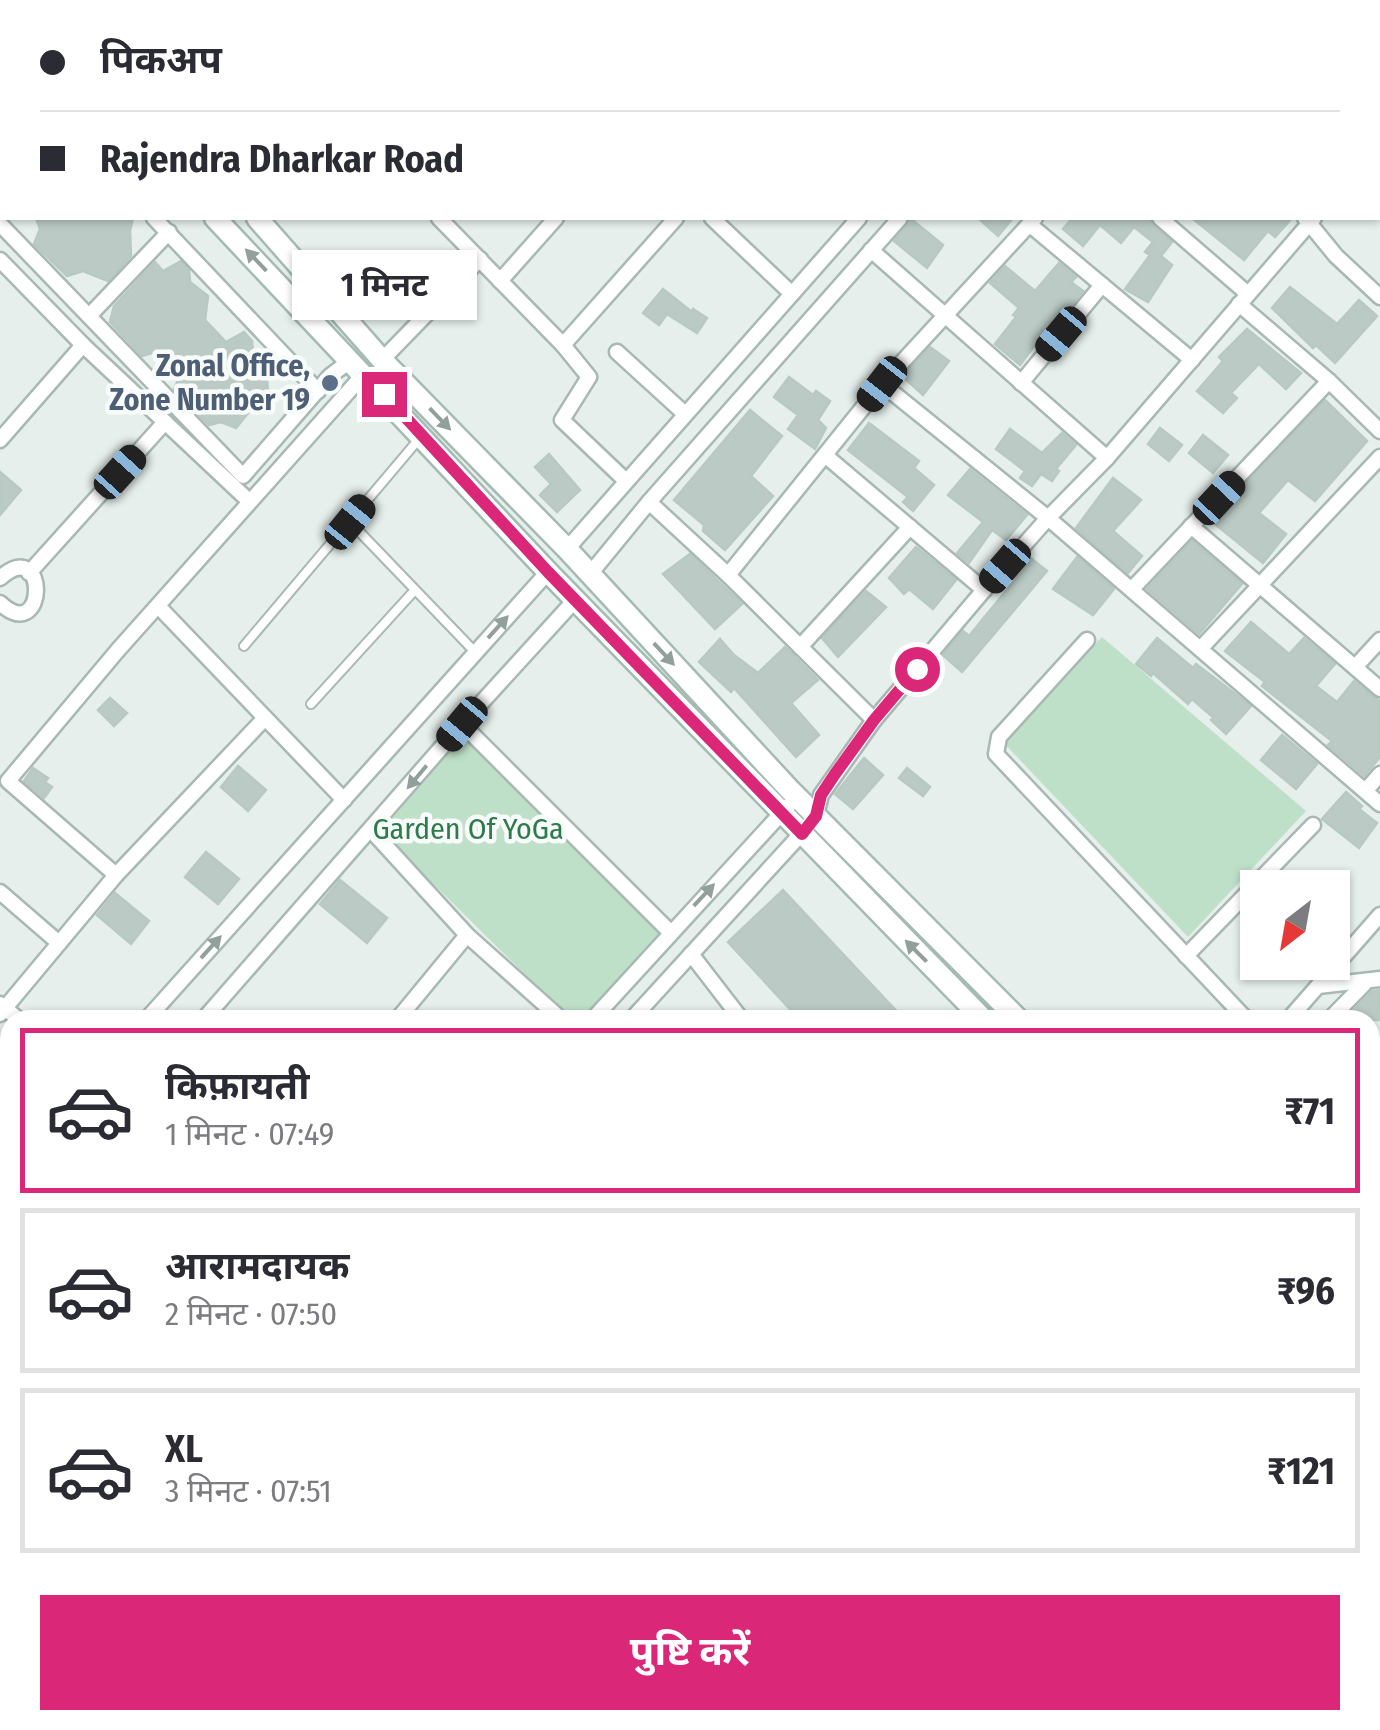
<!DOCTYPE html>
<html lang="hi">
<meta charset="utf-8">
<style>
:root{--surface:#fff;--page:#f7f7f7;--text:#2b2b33;--muted:#7c7c81;--line:#e1e1e2;--accent:#db2777}
body{margin:0;font-family:"Fira Sans Condensed","Noto Sans Devanagari",sans-serif;background:var(--page);color:var(--text);height:100vh;display:flex;flex-direction:column;font-size:38px;white-space:nowrap}
*{box-sizing:border-box;margin:0}
p{font-size:32px;color:var(--muted)}
.icon{flex:none;width:55px;height:55px;fill:none;stroke:currentColor;stroke-width:2;stroke-linecap:round;stroke-linejoin:round}
.map{position:relative;flex:1;overflow:hidden}
.drawer{position:absolute;left:0px;top:1010px;width:1380px;height:720px;display:flex;flex-direction:column;background:var(--surface);border-radius:30px 30px 0 0;box-shadow:0 2px 8px #0004}
.drawer>*{flex:none}
.top-card{position:absolute;left:0px;top:0px;width:1380px;height:220px;box-shadow:0 2px 8px #0004;display:grid;align-content:center;height:220px;padding:0 40px;background:var(--surface)}
.needle{width:65px;rotate:211deg}
.fabs{position:absolute;left:1240px;top:870px;display:grid;gap:20px}
.fabs a{display:grid;place-items:center;width:110px;height:110px;border-radius:0px;background:var(--surface);box-shadow:0 2px 8px #0004;font-size:50px}
.end{position:absolute;width:45px;height:45px;margin:-22px;border:12px solid #db2777;background:#fff;box-shadow:0 0 0 5px #fff}
.from{border-radius:50%}
.bubble{position:absolute;height:70px;border-radius:0px;background:var(--surface);box-shadow:0 2px 8px #0004;font-size:32px;font-weight:700;line-height:70px;text-align:center}
.car{position:absolute;width:30px;height:60px;margin:-30px -15px;border-radius:12px;box-shadow:0 0 8px 2px #0007;background:linear-gradient(#222 24%,#8ab4d8 0 40%,#222 0 76%,#8ab4d8 0 86%,#222 0)}
.top-card b{display:flex;align-items:center;gap:35px;height:95px;font-size:38px}
.top-card b+b{border-top:2px solid var(--line)}
.top-card i{width:25px;height:25px;background:var(--text)}
ul{padding:18px 0 0;list-style:none}
li{display:flex;align-items:center;gap:30px;height:165px;margin:0 20px 15px;padding:0 20px;border:5px solid var(--line);border-radius:0px}
li div{flex:1}
li b{display:block;font-size:38px}
li em{font-style:normal;font-weight:700}
li.selected{border-color:var(--accent)}
li>.icon{width:90px;height:90px;stroke-width:1.5}
.button{display:flex;gap:20px;margin-top:auto;padding:20px 40px}
.button a{flex:1;height:115px;border-radius:0px;background:var(--accent);color:#fff;font-size:40px;font-weight:700;line-height:115px;text-align:center}
.map>svg:first-child{display:block}
</style>
<div class="map">
<svg width="1380" height="1730" viewBox="0 0 1380 1730">
<rect width="100%" height="100%" fill="#e6efeb"/>
<g fill="#bfe0c8">
<polygon points="1102,637 1306,811 1188,937 1001,740"/>
<polygon points="463,735 660,934 584,1020 571,1020 381,832"/>
</g>
<g fill="#bbcac4" stroke="#b8c9c2" stroke-width="2.5">
<polygon points="36,218 133,218 130,231 131,256 108,281 83,271 67,276 34,244 40,229"/>
<polygon points="910,218 943,245 927,268 894,241"/>
<polygon points="978,218 1013,218 998,236"/>
<polygon points="1073,218 1150,218 1153,226 1172,242 1161,256 1172,265 1148,302 1125,289 1150,255 1145,252 1153,242 1134,227 1121,243 1100,225 1083,246 1063,229"/>
<polygon points="1192,218 1292,218 1275,237 1268,231 1244,260"/>
<polygon points="181,261 189,270 190,282 208,296 205,320 226,342 244,332 252,341 253,352 271,366 267,381 269,399 249,412 236,428 221,422 209,425 174,389 178,380 173,368 177,359 158,351 142,356 110,322 114,306 155,262 163,271"/>
<polygon points="1059,263 1076,277 1071,282 1083,291 1068,310 1064,306 1020,365 995,344 1016,317 1013,315 1019,308 990,283 1005,266 1035,291"/>
<polygon points="1290,287 1337,324 1359,300 1377,316 1335,363 1316,345 1313,348 1272,308"/>
<polygon points="663,289 692,312 693,309 707,318 697,333 667,314 659,325 643,313"/>
<polygon points="1247,329 1301,373 1286,389 1259,364 1231,393 1237,398 1223,413 1197,391 1223,361 1219,357"/>
<polygon points="930,347 949,361 923,395 903,377"/>
<polygon points="789,377 813,395 816,391 830,401 818,420 826,428 815,449 788,429 798,415 774,397"/>
<polygon points="1325,400 1367,441 1315,501 1288,480 1259,513 1286,534 1263,563 1211,521"/>
<polygon points="750,410 782,436 751,476 773,496 725,550 703,531 704,525 674,500"/>
<polygon points="869,423 919,461 914,468 934,485 913,511 903,502 908,497 848,450"/>
<polygon points="1160,428 1182,445 1169,461 1148,444"/>
<polygon points="1010,429 1042,453 1062,433 1076,445 1056,469 1059,471 1052,481 1041,474 1032,486 1020,478 1025,471 996,449"/>
<polygon points="1203,435 1228,455 1213,473 1189,453"/>
<polygon points="549,454 580,490 557,512 540,495 551,484 535,467"/>
<polygon points="970,469 1027,515 1006,540 992,530 969,563 957,553 983,522 948,495"/>
<polygon points="0,472 21,490 0,515"/>
<polygon points="1113,478 1141,500 1113,531 1142,556 1128,573 1076,528"/>
<polygon points="1192,541 1242,584 1199,634 1147,589"/>
<polygon points="916,547 956,580 933,609 909,589 904,594 889,578"/>
<polygon points="690,554 742,604 715,629 663,574"/>
<polygon points="1077,557 1114,589 1093,615 1053,589"/>
<polygon points="1032,559 1047,571 962,672 943,655 963,631 969,636"/>
<polygon points="866,591 886,607 838,657 822,638"/>
<polygon points="1251,622 1289,654 1304,638 1335,664 1316,686 1337,702 1354,681 1380,701 1380,757 1364,776 1328,745 1332,741 1262,686 1265,682 1225,651"/>
<polygon points="1157,638 1193,668 1196,664 1251,706 1226,734 1211,720 1214,718 1192,699 1188,704 1153,673 1151,676 1136,664"/>
<polygon points="720,639 734,655 758,673 785,647 818,680 791,703 819,735 796,757 734,688 731,692 699,662"/>
<polygon points="110,698 127,713 114,726 98,710"/>
<polygon points="1282,735 1317,764 1296,789 1261,760"/>
<polygon points="864,758 883,775 853,809 835,794"/>
<polygon points="238,766 266,790 248,811 221,787"/>
<polygon points="33,768 48,778 45,782 52,787 44,798 24,781"/>
<polygon points="907,768 930,787 923,796 899,778"/>
<polygon points="1346,792 1362,806 1359,809 1377,823 1359,848 1322,819"/>
<polygon points="206,852 239,879 218,904 185,877"/>
<polygon points="340,880 387,918 367,943 320,904"/>
<polygon points="783,890 872,985 905,1020 800,1020 728,942"/>
<polygon points="115,893 149,921 131,944 97,915"/>
<polygon points="1380,990 1380,1020 1350,1020 1349,1015 1372,991"/>
</g>
<g fill="none" stroke-linecap="round" stroke-linejoin="round">
<g stroke="#a8b8b2" stroke-width="12">
<g id="service">
<polyline points="350,522 475,652"/>
<polyline points="244,646 419,439"/>
<polyline points="311,704 414,591"/>
<polyline points="1370,1692 1380,1696"/>
</g>
</g>
<g stroke="#a8b8b2" stroke-width="19">
<g id="minor">
<polyline points="222,0 225,2"/>
<polyline points="685,0 688,2"/>
<polyline points="870,0 873,2"/>
<polyline points="1022,0 1025,2"/>
<polyline points="1121,0 1123,2"/>
<polyline points="1185,0 1188,2"/>
<polyline points="1353,0 1356,2"/>
<polyline points="138,2 140,0"/>
<polyline points="262,2 264,0"/>
<polyline points="385,2 387,0"/>
<polyline points="782,2 784,0"/>
<polyline points="1043,2 1045,0"/>
<polyline points="1367,2 1369,0"/>
<polyline points="0,90 2,87"/>
<polyline points="0,113 2,110"/>
<polyline points="1378,147 1380,144"/>
<polyline points="154,218 318,391"/>
<polyline points="439,218 563,345"/>
<polyline points="712,218 792,294"/>
<polyline points="1160,218 1248,294"/>
<polyline points="1305,218 1336,256 1380,297"/>
<polyline points="0,224 243,476 330,376 351,360"/>
<polyline points="1029,224 1192,360"/>
<polyline points="871,250 1107,458"/>
<polyline points="0,260 83,345 249,501"/>
<polyline points="500,281 556,218"/>
<polyline points="1239,304 1329,381 1380,431"/>
<polyline points="89,316 169,232"/>
<polyline points="617,352 685,414"/>
<polyline points="382,360 480,259"/>
<polyline points="1021,383 1102,285"/>
<polyline points="882,384 1048,518 1380,804"/>
<polyline points="0,440 83,345"/>
<polyline points="826,456 984,590"/>
<polyline points="625,480 562,420 589,377 563,345 676,218"/>
<polyline points="649,502 728,575 882,384 1035,218"/>
<polyline points="1191,526 1380,689"/>
<polyline points="567,549 859,218"/>
<polyline points="29,573 165,422"/>
<polyline points="590,574 649,502 900,218"/>
<polyline points="728,575 874,720"/>
<path d="M0,578C49,534 47,647 0,603"/>
<polyline points="1132,589 1329,381"/>
<polyline points="159,607 344,800"/>
<polyline points="1087,640 999,737 996,754 1247,1020"/>
<polyline points="800,647 910,527"/>
<polyline points="1201,648 1380,457"/>
<polyline points="1357,665 1380,640"/>
<polyline points="265,718 116,875 8,781 118,650 364,374"/>
<polyline points="462,724 670,932"/>
<polyline points="1367,789 1380,774"/>
<polyline points="372,831 467,935 562,1020"/>
<polyline points="0,892 59,943"/>
<polyline points="691,954 742,1020"/>
<polyline points="1186,956 1313,825"/>
<polyline points="1318,986 1380,979"/>
<polyline points="0,1004 5,1008 116,875"/>
<polyline points="0,1014 5,1008 19,1020"/>
<polyline points="146,1020 548,572"/>
<polyline points="203,1020 462,724 575,600"/>
<polyline points="397,1020 467,935"/>
<polyline points="592,1020 788,806"/>
<polyline points="631,1020 802,833 816,815 821,795 874,720 984,590 1048,518 1107,458 1314,218"/>
<polyline points="1288,1020 1380,915"/>
<polyline points="1329,1020 1364,984"/>
<polyline points="1370,1169 1380,1181"/>
<polyline points="0,1189 10,1177"/>
<polyline points="0,1251 10,1239"/>
<polyline points="0,1689 10,1678"/>
<polyline points="296,1720 303,1730"/>
<polyline points="738,1720 749,1730"/>
<polyline points="956,1720 959,1730"/>
<polyline points="6,1730 15,1720"/>
<polyline points="147,1730 155,1720"/>
<polyline points="330,1730 337,1720"/>
<polyline points="448,1730 458,1720"/>
<polyline points="802,1730 811,1720"/>
<polyline points="995,1730 998,1720"/>
<polyline points="1128,1730 1137,1720"/>
</g>
</g>
<g stroke="#a8b8b2" stroke-width="22">
<g id="tertiary">
<polyline points="1370,1108 1380,1104"/>
<polyline points="607,1730 616,1720"/>
<polyline points="645,1730 656,1720"/>
</g>
</g>
<g stroke="#a4bbb3" stroke-width="25">
<g id="secondary">
<polyline points="35,0 38,2"/>
<polyline points="0,16 2,18"/>
<polyline points="215,218 548,572 984,1020"/>
<polyline points="257,218 382,360 567,549 789,789 1019,1020"/>
<polyline points="1370,1397 1380,1409"/>
<polyline points="1370,1431 1380,1443"/>
</g>
</g>
<use href="#service" stroke="#fff" stroke-width="8"/>
<use href="#minor" stroke="#fff" stroke-width="14"/>
<use href="#tertiary" stroke="#fff" stroke-width="18"/>
<use href="#secondary" stroke="#fff" stroke-width="20"/>
</g>
<defs><path id="oneway-solid" d="M-6-.8H1V-3.2L6.5 0L1 3.2V.8H-6Z" transform="scale(2.5)"/></defs>
<g fill="#92a09c">
<use href="#oneway-solid" transform="translate(256 260) rotate(-134)"/>
<use href="#oneway-solid" transform="translate(440 419) rotate(46)"/>
<use href="#oneway-solid" transform="translate(498 627) rotate(-48)"/>
<use href="#oneway-solid" transform="translate(664 654) rotate(47)"/>
<use href="#oneway-solid" transform="translate(417 777) rotate(130)"/>
<use href="#oneway-solid" transform="translate(704 895) rotate(-47)"/>
<use href="#oneway-solid" transform="translate(211 947) rotate(-48)"/>
<use href="#oneway-solid" transform="translate(916 951) rotate(-135)"/>
</g>
<g fill="none" stroke-linecap="round" stroke-linejoin="round">
<polyline stroke="#db2777" stroke-width="12" points="384,394 548,572 802,834 816,816 821,795 835,774 874,720 917,669"/>
</g>
<circle fill="#5c6f8a" stroke="#f7fbf9" stroke-width="4" cx="330" cy="383" r="10"/>
<g text-anchor="middle" stroke-width="9" stroke-linejoin="round" paint-order="stroke">
<g font-size="30" font-weight="bold" fill="#4e5e75" stroke="#f7fbf9" text-anchor="end">
<text x="310" y="376">Zonal Office,<tspan x="310" dy="34">Zone Number 19</tspan></text>
</g>
<g font-size="30" fill="#2d7a4b" stroke="#f7fbf9">
<text x="468" y="839">Garden Of YoGa</text>
</g>
</g>
</svg>
<div class="fabs">
<a><svg class="needle" viewBox="-14 -14 28 28"><path d="M0-13l5 13h-10z" fill="#e53935"/><path d="M0 13l5-13h-10z" fill="#7c7c81"/></svg></a>
</div>
<i class="end from" style="left:917px;top:669px"></i>
<i class="end" style="left:384px;top:394px"></i>
<div class="bubble" style="left:292px;top:250px;width:185px">1 मिनट</div>
<i class="car" style="left:1061px;top:334px;rotate:220deg"></i>
<i class="car" style="left:882px;top:384px;rotate:218deg"></i>
<i class="car" style="left:120px;top:472px;rotate:42deg"></i>
<i class="car" style="left:1219px;top:498px;rotate:43deg"></i>
<i class="car" style="left:350px;top:522px;rotate:39deg"></i>
<i class="car" style="left:1005px;top:566px;rotate:221deg"></i>
<i class="car" style="left:462px;top:724px;rotate:220deg"></i>
<div class="top-card">
<b><i class="from"></i>पिकअप</b>
<b><i></i>Rajendra Dharkar Road</b>
</div>
<section class="drawer">
<ul>
<li class="selected"><svg class="icon" aria-label="car" viewBox="0 0 24 24"><path d="M5 17H2v-5l4-1 3-4h7l3 4 3 1v5h-3M9 17h6M6 11h13"/><circle cx="7" cy="17" r="2"/><circle cx="17" cy="17" r="2"/></svg><div><b>किफ़ायती</b><p>1 मिनट · 07:49</p></div><em>₹71</em></li>
<li><svg class="icon" aria-label="car" viewBox="0 0 24 24"><path d="M5 17H2v-5l4-1 3-4h7l3 4 3 1v5h-3M9 17h6M6 11h13"/><circle cx="7" cy="17" r="2"/><circle cx="17" cy="17" r="2"/></svg><div><b>आरामदायक</b><p>2 मिनट · 07:50</p></div><em>₹96</em></li>
<li><svg class="icon" aria-label="car" viewBox="0 0 24 24"><path d="M5 17H2v-5l4-1 3-4h7l3 4 3 1v5h-3M9 17h6M6 11h13"/><circle cx="7" cy="17" r="2"/><circle cx="17" cy="17" r="2"/></svg><div><b>XL</b><p>3 मिनट · 07:51</p></div><em>₹121</em></li>
</ul>
<div class="button"><a>पुष्टि करें</a></div>
</section>
</div>
